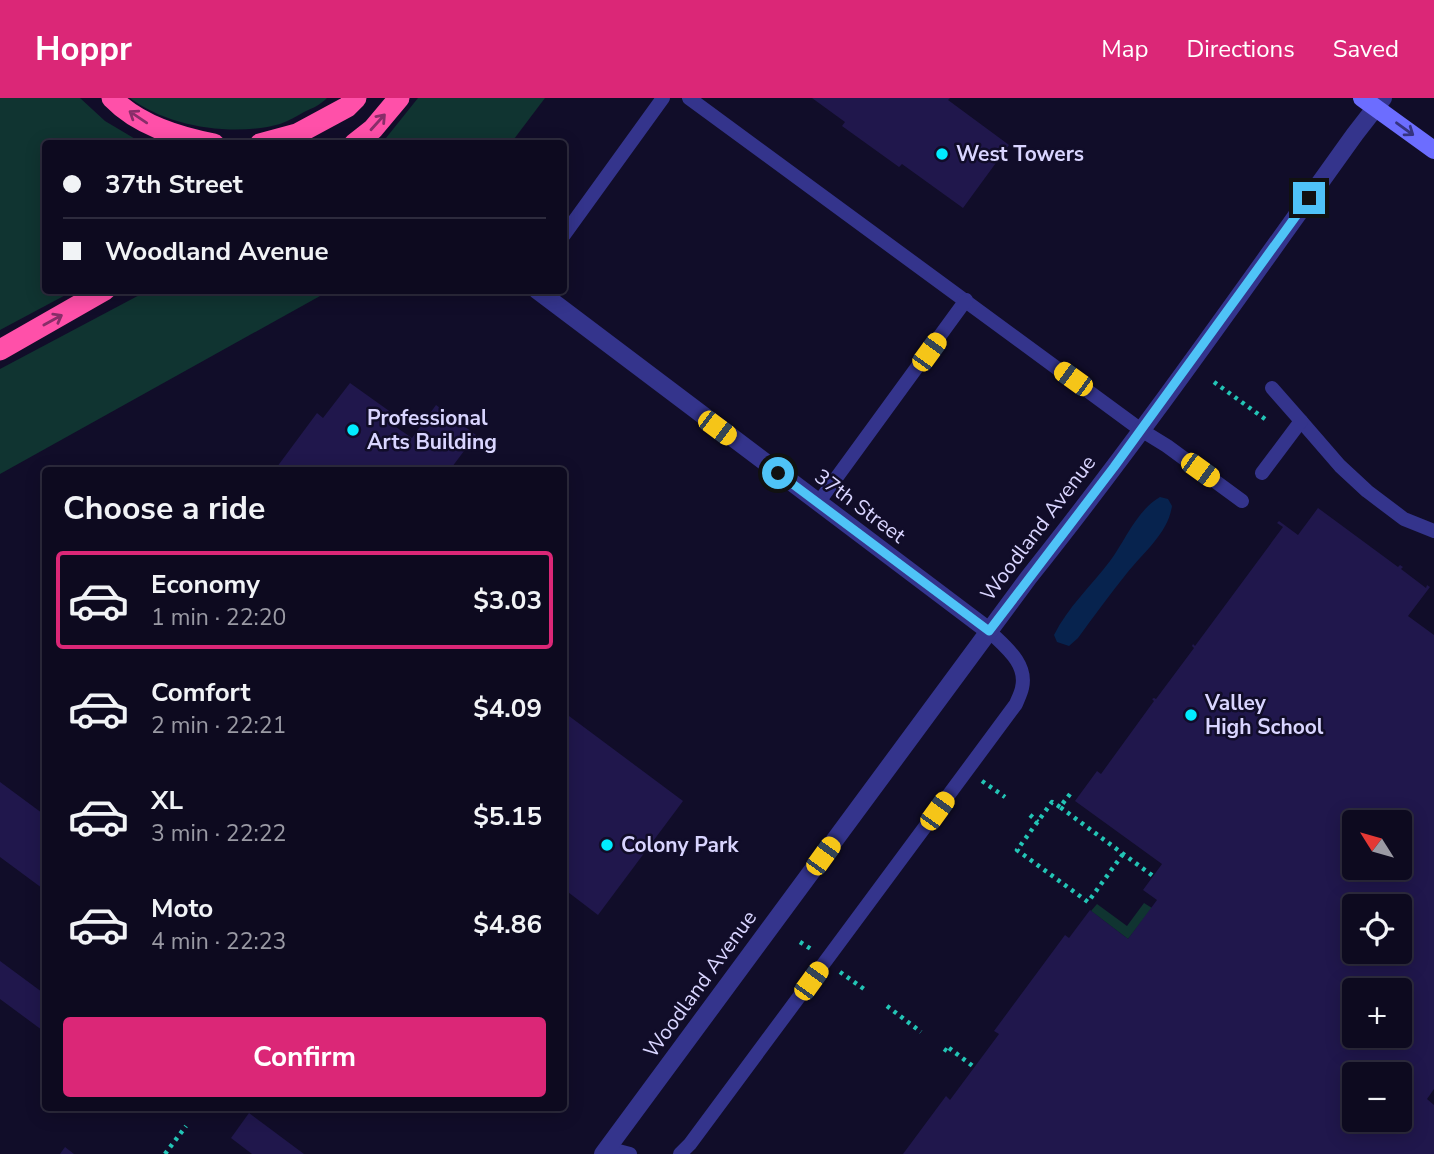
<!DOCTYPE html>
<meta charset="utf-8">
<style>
:root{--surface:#0d0a1f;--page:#161328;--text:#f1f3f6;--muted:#9a9aa4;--line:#2d2b3d;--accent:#db2777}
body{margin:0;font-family:"Nunito Sans",sans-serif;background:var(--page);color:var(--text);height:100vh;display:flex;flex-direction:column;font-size:26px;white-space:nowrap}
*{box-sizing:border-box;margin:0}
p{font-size:23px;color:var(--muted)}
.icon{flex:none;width:38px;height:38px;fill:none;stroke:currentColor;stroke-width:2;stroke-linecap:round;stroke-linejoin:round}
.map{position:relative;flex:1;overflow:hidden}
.drawer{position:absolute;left:42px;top:369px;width:525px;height:644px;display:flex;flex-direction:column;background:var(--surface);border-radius:7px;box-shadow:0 4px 18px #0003,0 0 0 2px var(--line)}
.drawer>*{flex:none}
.top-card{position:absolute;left:42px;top:42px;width:525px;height:154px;border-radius:7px;box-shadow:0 4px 18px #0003,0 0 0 2px var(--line);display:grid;align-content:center;height:154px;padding:0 21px;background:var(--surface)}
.needle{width:46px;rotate:307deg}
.tools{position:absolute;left:1342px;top:712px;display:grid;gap:14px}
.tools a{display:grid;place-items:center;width:70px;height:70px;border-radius:7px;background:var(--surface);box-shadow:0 4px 18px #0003,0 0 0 2px var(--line);font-size:35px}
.end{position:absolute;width:32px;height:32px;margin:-16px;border:9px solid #4fc3f7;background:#111;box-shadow:0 0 0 4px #111}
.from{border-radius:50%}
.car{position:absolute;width:21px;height:42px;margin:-21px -10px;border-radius:9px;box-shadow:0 0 5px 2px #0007;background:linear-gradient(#f5c518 24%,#345 0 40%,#f5c518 0 76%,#345 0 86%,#f5c518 0)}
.top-card b{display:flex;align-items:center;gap:24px;height:66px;font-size:26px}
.top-card b+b{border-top:2px solid var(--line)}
.top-card i{width:18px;height:18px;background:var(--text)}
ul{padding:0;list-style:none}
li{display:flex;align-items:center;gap:21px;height:98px;margin:0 14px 10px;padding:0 7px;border:4px solid transparent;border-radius:7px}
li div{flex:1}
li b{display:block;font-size:26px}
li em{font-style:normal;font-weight:700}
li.selected{border-color:var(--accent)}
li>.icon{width:63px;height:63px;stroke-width:1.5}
h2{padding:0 21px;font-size:32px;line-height:84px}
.cta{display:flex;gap:14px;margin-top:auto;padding:14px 21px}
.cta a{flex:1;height:80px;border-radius:7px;background:var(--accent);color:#fff;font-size:28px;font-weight:700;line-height:80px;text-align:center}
header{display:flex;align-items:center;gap:42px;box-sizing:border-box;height:98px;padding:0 35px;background:var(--accent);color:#fff}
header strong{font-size:33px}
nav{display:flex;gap:38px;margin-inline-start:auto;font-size:24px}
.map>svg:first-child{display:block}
</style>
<header>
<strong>Hoppr</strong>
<nav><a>Map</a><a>Directions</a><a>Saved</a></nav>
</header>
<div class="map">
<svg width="1434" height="1056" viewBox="0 0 1434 1056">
<rect width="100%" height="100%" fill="#110d29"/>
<g fill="#103431">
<polygon points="0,0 80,0 105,23 142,45 46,46 46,192 73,193 0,232"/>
<path d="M130,0H327C320,7 313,10 304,14C297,18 288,23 280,26C234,39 168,29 130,0Z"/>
<polygon points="418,0 545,0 511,45 382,45"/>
<polygon points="147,193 329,193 0,376 0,271"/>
<polygon points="1144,805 1152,810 1128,841 1091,813 1097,806 1127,828"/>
</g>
<path fill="#07234e" d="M1160,399L1168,401L1172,408C1168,435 1144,454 1127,475C1110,496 1094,518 1078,540L1069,548L1057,544L1054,537C1068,509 1091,488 1110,463C1125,443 1137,412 1160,399Z"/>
<g fill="#20174c" fill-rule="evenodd">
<polygon points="812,0 950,0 948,2 1009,47 963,110 902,66 899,69 842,28 845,24"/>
<polygon points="350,285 399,320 393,327 412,340 436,307 476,337 449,373 274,373 317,315 323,320"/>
<path d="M1318,410L1398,469L1400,467L1403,469L1401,471L1426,490L1427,487L1430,489L1408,518L1434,537V991L1427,1001L1434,1007V1056H903L946,998L950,1002L999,936L994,933L1065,837L1069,840L1090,812L1128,841L1157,802L1143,792L1162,766L1075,703L1097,673L1101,676L1154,603L1152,601L1154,600L1156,601L1194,550L1192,548L1193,546L1195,548L1283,429L1277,425L1279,423L1298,437ZM1354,724H1400V770H1354ZM1354,808H1400V854H1354ZM1354,892H1400V938H1354ZM1354,976H1400V1022H1354Z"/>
<polygon points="569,618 683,703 598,817 564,791 564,625"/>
<polygon points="0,684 46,718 46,793 0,759"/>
<polygon points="0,863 46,897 46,935 0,901"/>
<polygon points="249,1015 304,1056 252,1056 231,1040"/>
<polygon points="65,1049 74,1056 60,1056"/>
</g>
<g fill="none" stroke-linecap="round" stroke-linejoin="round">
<g stroke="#23c5b6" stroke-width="4.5" stroke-dasharray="3.5 5" stroke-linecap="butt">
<polyline points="1214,284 1265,321"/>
<polyline points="982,683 1005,699"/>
<polyline points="1070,696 1060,709 1153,778"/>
<polyline points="1060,709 1052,704 1017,752 1088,804 1123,756"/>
<polyline points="1030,717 1038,724"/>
<polyline points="800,844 811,851"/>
<polyline points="840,874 864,891"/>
<polyline points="887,908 921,934"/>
<polyline points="949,950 974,969"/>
<polyline points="944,951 947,953"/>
<polyline points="165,1056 186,1028"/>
</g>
<g stroke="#34348c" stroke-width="14">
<polyline points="689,0 1141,332 1167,348 1242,403"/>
<polyline points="564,137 663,0"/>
<polyline points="1301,323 1340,368 1367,393 1404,421 1434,433"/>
<polyline points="1262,375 1301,323 1272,290"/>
<polyline points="818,405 966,202"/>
<polyline points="607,1050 630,1056"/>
<path d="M680,1056L690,1046L1016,606C1018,601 1021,595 1022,590C1028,565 1004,548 989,533"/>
</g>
<g stroke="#34348c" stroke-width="18">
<polyline points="537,192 989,533"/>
<path d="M603,1056L1029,479C1143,336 1248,185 1355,36L1383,0"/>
</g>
<polyline stroke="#6c6dff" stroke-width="18" points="1362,0 1434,52"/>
<g stroke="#ff50a9" stroke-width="21">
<path d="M112,0C138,27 177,39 214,46"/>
<polyline points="260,46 297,36 347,9 356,0"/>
<polyline points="354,46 373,31 399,0"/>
<polyline points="0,252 105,192"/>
</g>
</g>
<defs><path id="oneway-shaft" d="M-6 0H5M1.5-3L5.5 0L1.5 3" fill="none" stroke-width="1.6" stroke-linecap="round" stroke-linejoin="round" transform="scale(1.75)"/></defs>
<g stroke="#882e69">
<use href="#oneway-shaft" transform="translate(138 19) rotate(-146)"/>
<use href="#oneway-shaft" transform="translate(378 24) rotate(-48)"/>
<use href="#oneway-shaft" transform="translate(53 222) rotate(-29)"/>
</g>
<use stroke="#35337f" href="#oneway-shaft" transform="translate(1405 31) rotate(36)"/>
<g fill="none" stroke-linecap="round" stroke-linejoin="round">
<polyline stroke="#4fc3f7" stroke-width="9" points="778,375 989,533 1114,369 1309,100"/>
</g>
<g fill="#01edff" stroke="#110d29" stroke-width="2.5">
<circle cx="942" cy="56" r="7"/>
<circle cx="353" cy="332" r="7"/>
<circle cx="1191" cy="617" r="7"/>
<circle cx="607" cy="747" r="7"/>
</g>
<g text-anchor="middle" stroke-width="5" stroke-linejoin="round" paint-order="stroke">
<g font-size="21" font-weight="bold" fill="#d9d5ff" stroke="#110d29" text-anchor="start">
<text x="956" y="63">West Towers</text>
<text x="367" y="327">Professional<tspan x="367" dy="24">Arts Building</tspan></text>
<text x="1205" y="612">Valley<tspan x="1205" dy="24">High School</tspan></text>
<text x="621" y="754">Colony Park</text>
</g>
<g font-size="21" fill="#d9d5ff" stroke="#110d29">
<text transform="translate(860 408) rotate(37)" y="7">37th Street</text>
<text transform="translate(1038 430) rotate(-53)" y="7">Woodland Avenue</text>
<text transform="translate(700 886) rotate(-54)" y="7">Woodland Avenue</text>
</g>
</g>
</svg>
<div class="tools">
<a><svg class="needle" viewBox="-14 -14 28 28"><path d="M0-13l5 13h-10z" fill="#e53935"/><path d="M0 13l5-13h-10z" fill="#9a9aa4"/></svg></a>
<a><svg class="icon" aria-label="locate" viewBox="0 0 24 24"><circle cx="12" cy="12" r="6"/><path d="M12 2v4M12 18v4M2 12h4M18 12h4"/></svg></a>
<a>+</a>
<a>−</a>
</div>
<i class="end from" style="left:778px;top:375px"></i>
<i class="end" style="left:1309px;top:100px"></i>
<i class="car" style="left:929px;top:254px;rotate:36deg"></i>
<i class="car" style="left:1073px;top:281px;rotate:306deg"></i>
<i class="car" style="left:717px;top:330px;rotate:127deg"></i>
<i class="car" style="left:1200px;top:372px;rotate:126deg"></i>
<i class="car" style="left:937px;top:713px;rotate:36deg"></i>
<i class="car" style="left:823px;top:758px;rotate:36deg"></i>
<i class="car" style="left:811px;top:883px;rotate:36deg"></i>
<div class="top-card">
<b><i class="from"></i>37th Street</b>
<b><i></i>Woodland Avenue</b>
</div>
<section class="drawer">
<h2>Choose a ride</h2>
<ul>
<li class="selected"><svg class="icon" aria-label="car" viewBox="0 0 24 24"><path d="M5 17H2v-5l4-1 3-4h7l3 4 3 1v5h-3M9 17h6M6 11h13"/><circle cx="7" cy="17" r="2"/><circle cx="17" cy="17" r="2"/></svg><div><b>Economy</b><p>1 min · 22:20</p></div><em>$3.03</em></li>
<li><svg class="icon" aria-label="car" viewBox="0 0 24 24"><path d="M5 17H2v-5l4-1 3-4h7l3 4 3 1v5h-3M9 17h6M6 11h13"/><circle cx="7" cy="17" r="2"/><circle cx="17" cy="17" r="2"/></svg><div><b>Comfort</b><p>2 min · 22:21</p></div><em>$4.09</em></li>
<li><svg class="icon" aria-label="car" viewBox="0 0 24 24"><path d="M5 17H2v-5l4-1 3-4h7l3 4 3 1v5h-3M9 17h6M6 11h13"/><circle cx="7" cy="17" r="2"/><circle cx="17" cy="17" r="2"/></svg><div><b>XL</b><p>3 min · 22:22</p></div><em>$5.15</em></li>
<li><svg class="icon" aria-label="car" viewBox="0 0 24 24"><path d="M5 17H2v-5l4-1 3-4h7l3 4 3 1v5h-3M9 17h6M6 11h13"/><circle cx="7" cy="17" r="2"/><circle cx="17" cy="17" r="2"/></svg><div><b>Moto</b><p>4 min · 22:23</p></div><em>$4.86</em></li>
</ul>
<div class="cta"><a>Confirm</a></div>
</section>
</div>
